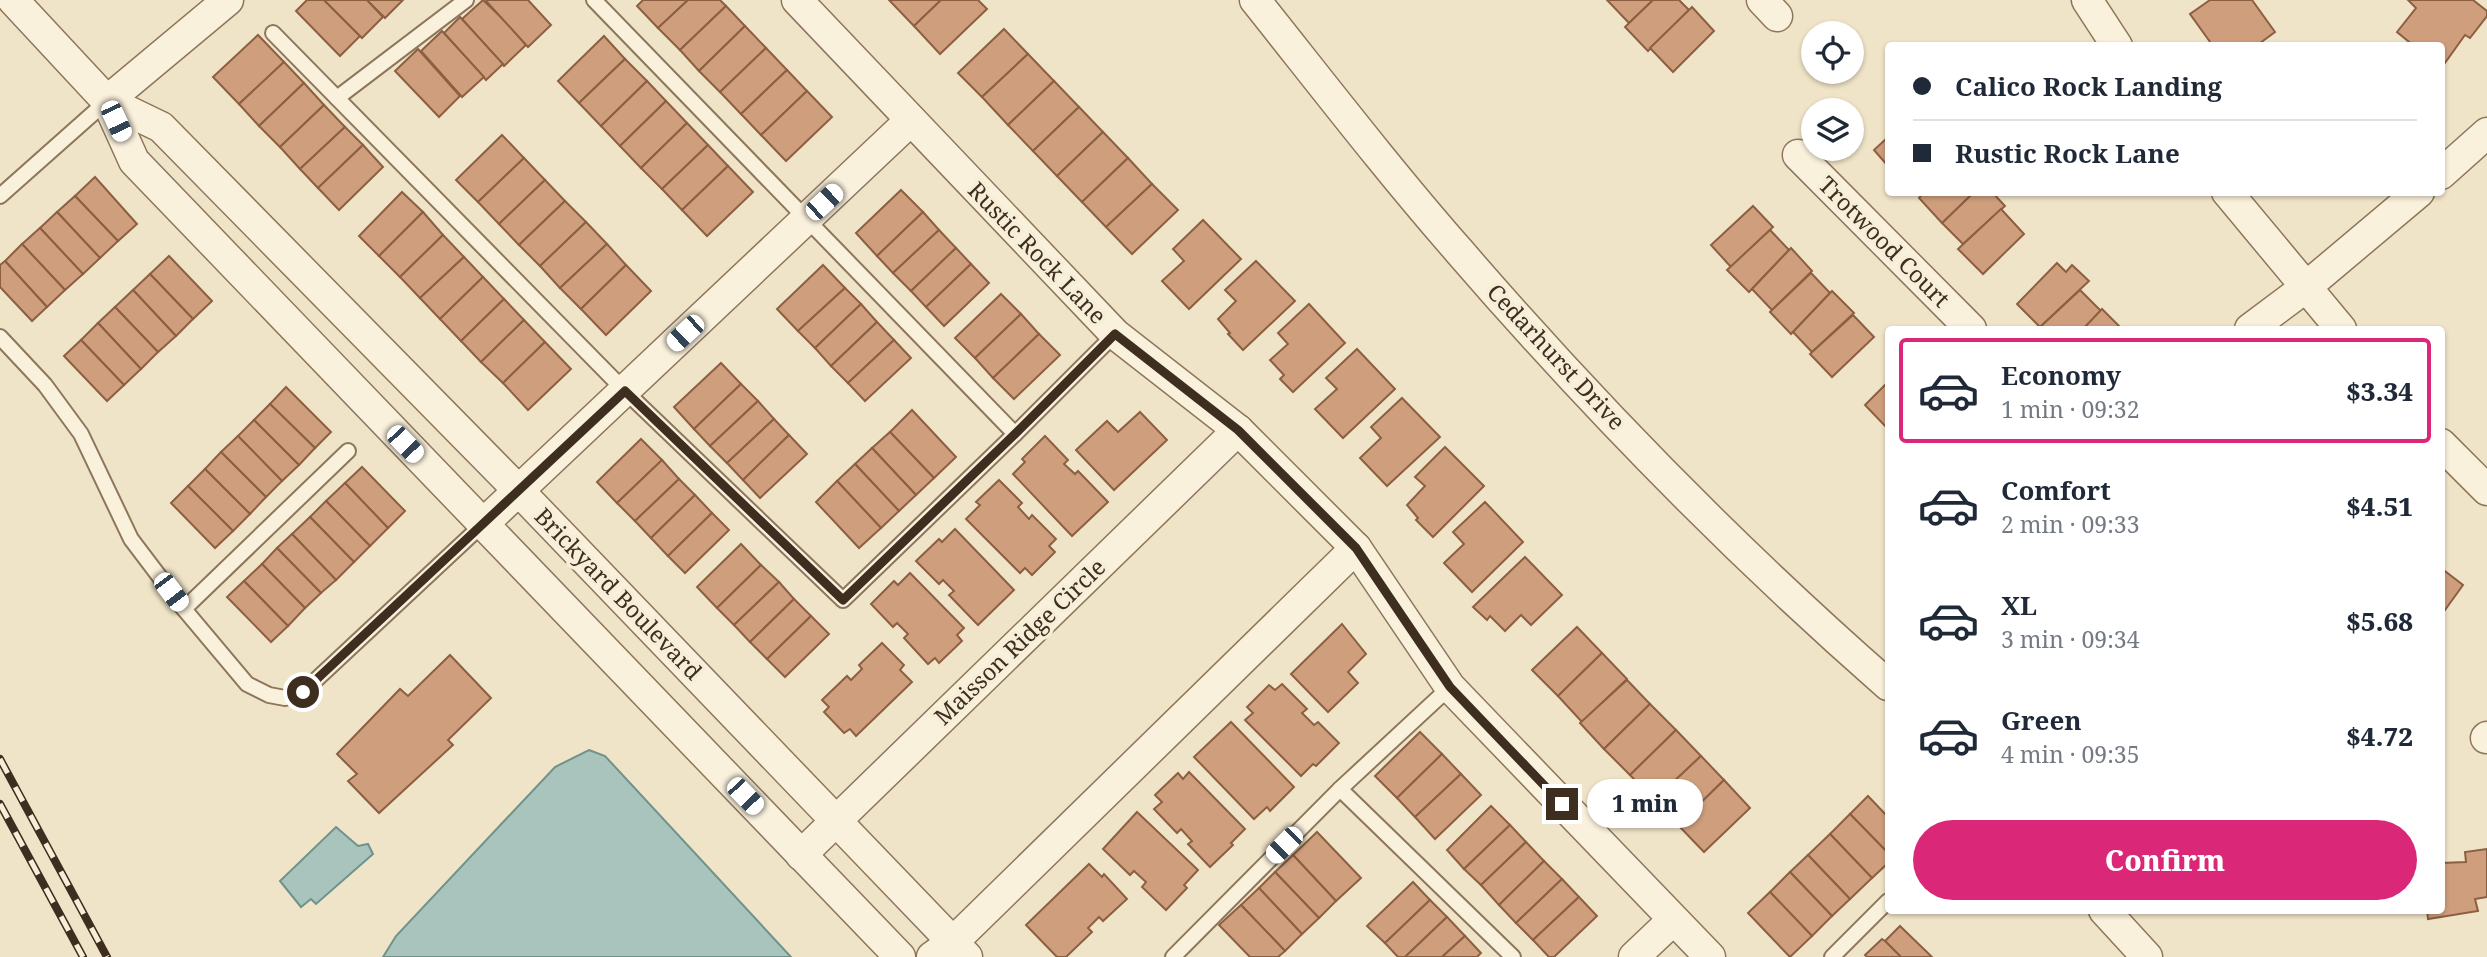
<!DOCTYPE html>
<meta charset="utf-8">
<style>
:root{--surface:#fff;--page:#f6f6f7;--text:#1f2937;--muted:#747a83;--line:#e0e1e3;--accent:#db2777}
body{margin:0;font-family:"Noto Serif",serif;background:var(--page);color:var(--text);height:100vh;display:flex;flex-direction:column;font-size:26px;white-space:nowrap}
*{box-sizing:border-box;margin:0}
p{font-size:23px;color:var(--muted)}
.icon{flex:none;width:38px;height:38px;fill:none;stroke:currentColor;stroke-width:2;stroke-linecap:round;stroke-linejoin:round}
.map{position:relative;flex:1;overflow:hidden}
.drawer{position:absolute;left:1885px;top:326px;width:560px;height:588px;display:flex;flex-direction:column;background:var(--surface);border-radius:7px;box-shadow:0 2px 5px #0004}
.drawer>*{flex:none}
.guide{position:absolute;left:1885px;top:42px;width:560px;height:154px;border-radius:7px;box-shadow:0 2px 5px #0004;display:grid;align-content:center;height:154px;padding:0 28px;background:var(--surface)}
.tools{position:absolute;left:1801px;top:21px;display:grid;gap:14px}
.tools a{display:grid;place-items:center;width:63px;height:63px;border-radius:50%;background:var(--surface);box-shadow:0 2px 5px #0004;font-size:35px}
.end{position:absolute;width:32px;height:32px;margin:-16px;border:9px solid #3d2e20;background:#fff;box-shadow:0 0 0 4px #fff}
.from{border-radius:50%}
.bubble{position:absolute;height:49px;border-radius:24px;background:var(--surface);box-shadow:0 2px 5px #0004;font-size:23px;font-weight:800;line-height:49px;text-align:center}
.car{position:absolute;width:21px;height:42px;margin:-21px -10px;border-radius:9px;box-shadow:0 0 5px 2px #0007;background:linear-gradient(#fff 24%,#345 0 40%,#fff 0 76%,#345 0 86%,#fff 0)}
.guide b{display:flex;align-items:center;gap:24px;height:66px;font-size:26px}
.guide b+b{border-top:2px solid var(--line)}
.guide i{width:18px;height:18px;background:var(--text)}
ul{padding:12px 0 0;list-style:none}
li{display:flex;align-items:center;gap:21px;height:105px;margin:0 14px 10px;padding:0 14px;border:4px solid transparent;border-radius:7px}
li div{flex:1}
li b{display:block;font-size:26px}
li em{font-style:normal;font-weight:800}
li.on{border-color:var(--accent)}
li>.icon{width:63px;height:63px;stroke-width:1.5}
.action{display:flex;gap:14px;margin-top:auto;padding:14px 28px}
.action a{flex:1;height:80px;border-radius:42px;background:var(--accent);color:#fff;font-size:28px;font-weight:800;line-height:80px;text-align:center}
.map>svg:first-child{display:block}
</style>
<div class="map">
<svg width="2487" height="957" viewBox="0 0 2487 957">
<rect width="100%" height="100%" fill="#f0e4c8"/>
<g fill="#a9c4bc" stroke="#6f938a" stroke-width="2">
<polygon points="589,750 605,756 791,957 383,957 396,936 555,767"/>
<polygon points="336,827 358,846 368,844 373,854 316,904 311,899 301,907 280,881"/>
</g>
<g fill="#cf9f7d" stroke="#8d5f41" stroke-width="2">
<polygon points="307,0 324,0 360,36 340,56 296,11"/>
<polygon points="324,0 367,0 383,17 362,38"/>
<polygon points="367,0 403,0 385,18"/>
<polygon points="483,0 506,22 526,45 504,66 462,19"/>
<polygon points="488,0 528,0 551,25 528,47 486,1"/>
<polygon points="643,0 688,0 658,28 637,6"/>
<polygon points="688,0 720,0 726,6 680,50 658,28"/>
<polygon points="889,0 941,0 914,26"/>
<polygon points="941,0 978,0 987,9 940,54 914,26"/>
<polygon points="1607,0 1653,0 1629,23"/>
<polygon points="1653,0 1679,0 1689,10 1648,51 1625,27"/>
<polygon points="2210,0 2252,0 2275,32 2256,46 2213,46 2190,14"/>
<polygon points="2408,0 2473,0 2487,11 2487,16 2470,38 2465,35 2442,67 2441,46 2414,46 2397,32 2416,8"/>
<polygon points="726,6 745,26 699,71 680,50"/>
<polygon points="1692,7 1714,31 1673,72 1650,48"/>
<polygon points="460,17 503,64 486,80 444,33"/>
<polygon points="745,26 766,48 720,92 699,71"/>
<polygon points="1004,29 1028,54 982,97 958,73"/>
<polygon points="442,31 484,77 462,97 421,51"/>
<polygon points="258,35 284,62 239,104 213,77"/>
<polygon points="604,36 625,59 579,103 558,81"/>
<polygon points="766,48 787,70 741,114 720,92"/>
<polygon points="418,49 460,96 439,117 395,71"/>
<polygon points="1028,54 1054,81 1008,125 982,97"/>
<polygon points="625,59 647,81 601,126 579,103"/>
<polygon points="284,62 304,83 259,126 239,104"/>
<polygon points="787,70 807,91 761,135 741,114"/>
<polygon points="647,81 666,101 620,146 601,126"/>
<polygon points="1054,81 1079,107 1033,151 1008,125"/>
<polygon points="304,83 324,105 280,147 259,126"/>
<polygon points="807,91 832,117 786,161 761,135"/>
<polygon points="666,101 687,123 641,168 620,146"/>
<polygon points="324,105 345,127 300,169 280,147"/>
<polygon points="1079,107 1103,132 1057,176 1033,151"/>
<polygon points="687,123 708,145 662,189 641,168"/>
<polygon points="345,127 363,145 318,188 300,169"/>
<polygon points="1103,132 1128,158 1082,202 1057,176"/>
<polygon points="502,135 524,158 478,202 456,180"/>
<polygon points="1888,137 1888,166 1874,150"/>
<polygon points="363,145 383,167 339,210 318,188"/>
<polygon points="708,145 728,166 682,210 662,189"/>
<polygon points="524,158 545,180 499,224 478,202"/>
<polygon points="1128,158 1152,184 1106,227 1082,202"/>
<polygon points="728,166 753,192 707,236 682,210"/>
<polygon points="95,177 137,224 118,241 75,196"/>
<polygon points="545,180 565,201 519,245 499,224"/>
<polygon points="1152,184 1178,210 1132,254 1106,227"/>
<polygon points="901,190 923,212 877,256 856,233"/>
<polygon points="402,192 423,212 379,256 359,236"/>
<polygon points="1974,192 1992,192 2005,206 1963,244 1942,223"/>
<polygon points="1974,192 1942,223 1919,198 1924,192"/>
<polygon points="75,196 118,241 100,258 57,212"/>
<polygon points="565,201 586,222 540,266 519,245"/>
<polygon points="1753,206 1773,227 1731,267 1711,245"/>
<polygon points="2001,209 2024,234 1983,274 1958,249"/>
<polygon points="57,212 100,258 83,274 40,228"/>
<polygon points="423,212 443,235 400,277 379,256"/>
<polygon points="923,212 939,230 893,273 877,256"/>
<polygon points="1203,220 1241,259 1189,309 1162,281 1184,261 1173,249"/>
<polygon points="586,222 607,244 560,288 540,266"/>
<polygon points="40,228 83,274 65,290 22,244"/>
<polygon points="939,230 956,248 911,291 893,273"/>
<polygon points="1770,230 1789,250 1749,292 1727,270"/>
<polygon points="443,235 464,257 420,298 400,277"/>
<polygon points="22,244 65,290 47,307 5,261"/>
<polygon points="607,244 626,265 581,309 560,288"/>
<polygon points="956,248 971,264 926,307 911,291"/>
<polygon points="1791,248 1812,271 1772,310 1752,289"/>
<polygon points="169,256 212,301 193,319 150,274"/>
<polygon points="464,257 483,277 440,319 420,298"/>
<polygon points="5,261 47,307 32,321 0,287 0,265"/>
<polygon points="1256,261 1295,301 1243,350 1228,334 1230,333 1218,319 1236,301 1225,290"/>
<polygon points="2057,263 2066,272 2072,265 2089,281 2040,327 2017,304"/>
<polygon points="971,264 989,283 944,326 926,307"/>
<polygon points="626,265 651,291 606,335 581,309"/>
<polygon points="823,265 845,288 798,331 777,309"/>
<polygon points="1811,273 1830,293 1791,334 1770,312"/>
<polygon points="150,274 193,319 176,336 133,290"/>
<polygon points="483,277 504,299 461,341 440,319"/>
<polygon points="845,288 861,304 815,348 798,331"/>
<polygon points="133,290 176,336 158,352 115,307"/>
<polygon points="2080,290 2101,311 2083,329 2038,329"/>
<polygon points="1832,291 1854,313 1812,352 1793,332"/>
<polygon points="1001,294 1021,314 975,358 955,338"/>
<polygon points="504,299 524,320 481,362 461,341"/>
<polygon points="861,304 877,322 831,366 815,348"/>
<polygon points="1309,304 1345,343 1293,392 1280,379 1284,375 1270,360 1288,344 1278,333"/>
<polygon points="115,307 158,352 141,369 98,323"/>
<polygon points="2102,309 2122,329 2083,329"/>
<polygon points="1021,314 1039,334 993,378 975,358"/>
<polygon points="1853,315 1874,337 1832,377 1810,354"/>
<polygon points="524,320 545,342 503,383 481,362"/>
<polygon points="877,322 894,340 848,383 831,366"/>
<polygon points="98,323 141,369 124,385 81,340"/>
<polygon points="1039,334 1060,355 1014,399 993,378"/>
<polygon points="81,340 124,385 107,401 64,356"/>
<polygon points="894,340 911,358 865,401 848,383"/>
<polygon points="545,342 571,369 528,410 503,383"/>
<polygon points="1357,349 1395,389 1343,438 1315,409 1337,389 1326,378"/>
<polygon points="721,363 741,384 694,429 674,407"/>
<polygon points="1888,382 1888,424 1886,427 1865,405"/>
<polygon points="741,384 758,401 710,446 694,429"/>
<polygon points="286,387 331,432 315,448 270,404"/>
<polygon points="1402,398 1440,437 1387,486 1360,458 1381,438 1371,427"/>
<polygon points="758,401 774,419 727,463 710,446"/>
<polygon points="270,404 315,448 299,465 254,420"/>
<polygon points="912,410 956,457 934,478 890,432"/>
<polygon points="1140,412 1167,440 1114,490 1076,450 1107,421 1118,432"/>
<polygon points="774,419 789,435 743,480 727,463"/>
<polygon points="254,420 299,465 282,481 238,436"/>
<polygon points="890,432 934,478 916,495 872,448"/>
<polygon points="789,435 807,454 760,498 743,480"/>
<polygon points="238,436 282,481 266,497 221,452"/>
<polygon points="1045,436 1068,460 1064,464 1075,474 1078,471 1108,502 1072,536 1013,474 1025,462 1022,459"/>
<polygon points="641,439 662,460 617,503 597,482"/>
<polygon points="1445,447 1484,486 1433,537 1416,520 1418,518 1407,505 1425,486 1415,477"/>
<polygon points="872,448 916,495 899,511 855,464"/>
<polygon points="221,452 266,497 250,514 205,469"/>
<polygon points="662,460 679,479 635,521 617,503"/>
<polygon points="855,464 899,511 881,528 837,481"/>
<polygon points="362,467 405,511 388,528 345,483"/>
<polygon points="205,469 250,514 233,531 188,486"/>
<polygon points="679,479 695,495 651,538 635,521"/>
<polygon points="999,480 1022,503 1018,507 1029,519 1032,515 1056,539 1049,546 1055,552 1032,575 1025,568 1020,573 966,519 980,505 976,502"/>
<polygon points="837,481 881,528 859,548 816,502"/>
<polygon points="345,483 388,528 370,546 326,501"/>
<polygon points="188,486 233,531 215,548 171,503"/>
<polygon points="695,495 712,513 668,556 651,538"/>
<polygon points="326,501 370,546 354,562 310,517"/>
<polygon points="1485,502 1523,542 1472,592 1444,563 1464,544 1453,532"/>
<polygon points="712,513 729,530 685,573 668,556"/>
<polygon points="310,517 354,562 336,580 292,534"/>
<polygon points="955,529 1014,590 978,625 949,595 954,591 943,580 939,584 916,561 939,539 942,542"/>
<polygon points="292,534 336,580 321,593 277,548"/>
<polygon points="741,544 761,565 717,608 697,587"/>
<polygon points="277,548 321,593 305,608 262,564"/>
<polygon points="1525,557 1562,595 1531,625 1521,615 1505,631 1490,616 1487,620 1473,607"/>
<polygon points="262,564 305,608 288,626 244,581"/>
<polygon points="761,565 779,582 734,625 717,608"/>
<polygon points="2441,568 2463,585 2445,610 2441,608"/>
<polygon points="910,573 964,628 957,635 962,641 939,663 935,658 928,664 904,638 908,634 897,623 893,627 871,604 894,581 898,585"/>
<polygon points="244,581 288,626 271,642 227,597"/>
<polygon points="779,582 794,599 750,642 734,625"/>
<polygon points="794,599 811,616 767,659 750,642"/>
<polygon points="811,616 829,634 785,677 767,659"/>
<polygon points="1342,624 1366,654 1348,672 1358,683 1328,712 1291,674"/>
<polygon points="1577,627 1602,653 1558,696 1532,670"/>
<polygon points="882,643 904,665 900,670 912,682 856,736 850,729 844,733 824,712 829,707 822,700 847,676 851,680 862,669 859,665"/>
<polygon points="1602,653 1627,679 1582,722 1558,696"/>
<polygon points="450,655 491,698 448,740 453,745 379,813 348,781 357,774 337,754 400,689 408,696"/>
<polygon points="1627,680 1650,704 1604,749 1580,723"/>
<polygon points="1282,684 1307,709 1302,713 1314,725 1318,722 1339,743 1316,766 1313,764 1301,776 1245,720 1253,713 1247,707 1269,685 1275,690"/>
<polygon points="1650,704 1676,730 1630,775 1604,749"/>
<polygon points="1231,722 1294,787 1270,811 1267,807 1254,819 1194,757"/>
<polygon points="1676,730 1701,756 1654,800 1630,775"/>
<polygon points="1420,732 1442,754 1397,798 1375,776"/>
<polygon points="1442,754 1461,774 1415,817 1397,798"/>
<polygon points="1701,756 1724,780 1678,825 1654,800"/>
<polygon points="1189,772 1245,829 1231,843 1233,845 1210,867 1188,844 1192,841 1181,829 1177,833 1154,809 1162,802 1155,795 1178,773 1183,779"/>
<polygon points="1461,774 1481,795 1435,839 1415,817"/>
<polygon points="1724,780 1750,808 1704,852 1678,825"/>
<polygon points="1868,796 1888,817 1888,853 1850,814"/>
<polygon points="1491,806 1510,825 1464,869 1447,850"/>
<polygon points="1137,812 1198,870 1184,885 1187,888 1166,910 1142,887 1146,882 1134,871 1130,875 1103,849"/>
<polygon points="1850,814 1888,853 1888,863 1872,878 1830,834"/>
<polygon points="1510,825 1526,842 1481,885 1464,869"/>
<polygon points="1317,832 1361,878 1336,901 1293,855"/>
<polygon points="1830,834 1872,878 1850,899 1808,855"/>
<polygon points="1526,842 1544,861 1499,905 1481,885"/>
<polygon points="2487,849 2487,897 2475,899 2478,911 2428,919 2427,910 2441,910 2441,863 2466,862 2465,852"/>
<polygon points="1293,855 1336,901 1319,918 1275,872"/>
<polygon points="1808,855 1850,899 1832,916 1790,872"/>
<polygon points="1544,861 1562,879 1516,923 1499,905"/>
<polygon points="1089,864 1102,877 1104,874 1127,899 1103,921 1099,917 1088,928 1092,932 1066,957 1057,957 1026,925"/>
<polygon points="1275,872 1319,918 1302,934 1259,888"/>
<polygon points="1790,872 1832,916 1812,936 1770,892"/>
<polygon points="1562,879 1579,897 1533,940 1516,923"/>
<polygon points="1413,882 1430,900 1385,943 1367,926"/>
<polygon points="1259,888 1302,934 1285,951 1241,905"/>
<polygon points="1770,892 1812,936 1790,957 1748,913"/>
<polygon points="1579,897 1597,916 1554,957 1549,957 1533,940"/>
<polygon points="1430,900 1447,917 1405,957 1398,957 1385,943"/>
<polygon points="1241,905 1285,951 1278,957 1250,957 1219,925"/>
<polygon points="1447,917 1465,936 1442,957 1405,957"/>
<polygon points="1900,926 1932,957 1901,957 1885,941"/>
<polygon points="1465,936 1481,953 1477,957 1442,957"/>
<polygon points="1882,939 1885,941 1901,957 1867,957 1865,955"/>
</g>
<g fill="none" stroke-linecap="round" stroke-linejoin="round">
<g stroke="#8d765c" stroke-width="18">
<g id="service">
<polyline points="594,0 1015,434"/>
<polyline points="273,33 625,391 843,600 1015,434 1115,334"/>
<polyline points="337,98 466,0"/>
<polyline points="0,196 107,101"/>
<polyline points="0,337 45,385 81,434 131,539 184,609 247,684 269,695 285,698 303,692 482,525"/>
<polyline points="184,609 348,451"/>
<polyline points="1340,789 1513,957"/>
<polyline points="1173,957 1340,789 1450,687"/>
<polyline points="1832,957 1888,901"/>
</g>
</g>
<g stroke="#8d765c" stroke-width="33">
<g id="minor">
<polyline points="13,0 107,101 134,161 900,957"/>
<polyline points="797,0 1115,334 1238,430 1356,548 1450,687 1710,957"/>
<path d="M1255,0C1322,84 1388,170 1459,251C1592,405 1735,551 1888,685"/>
<polyline points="1762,0 1777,16"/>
<polyline points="2087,0 2117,46"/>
<polyline points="107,101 161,127 519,491 967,957"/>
<polyline points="107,101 228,0"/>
<polyline points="1798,155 1971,329"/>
<polyline points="2441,174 2487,133"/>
<polyline points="2227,192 2341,329"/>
<polyline points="2250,329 2306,287 2419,192"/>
<polyline points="2441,444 2487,490"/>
<polyline points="482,525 911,120"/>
<polyline points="2486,738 2487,737"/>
<polyline points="801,855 1238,430"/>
<polyline points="2104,910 2147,957"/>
<polyline points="932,957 953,942 1356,548"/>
<polyline points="1634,957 1673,920"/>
</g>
</g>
<use href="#service" stroke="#faf1dc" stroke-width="14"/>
<use href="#minor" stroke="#faf1dc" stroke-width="30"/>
<g stroke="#3d2e20" stroke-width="8">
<g id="rail">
<polyline points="0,759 107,957"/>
<polyline points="0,804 83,957"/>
</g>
</g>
<use href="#rail" stroke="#f7eed8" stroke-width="5" stroke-dasharray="16" stroke-linecap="butt"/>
</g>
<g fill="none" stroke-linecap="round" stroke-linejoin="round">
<polyline stroke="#3d2e20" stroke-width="9" points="303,692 625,391 843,600 1015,434 1115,334 1238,430 1356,548 1450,687 1562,804"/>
</g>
<g text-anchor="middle" stroke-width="7" stroke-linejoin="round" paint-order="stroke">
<g font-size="23" fill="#3d2e20" stroke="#f7eed8">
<text transform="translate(1884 242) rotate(45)" y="8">Trotwood Court</text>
<text transform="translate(1037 253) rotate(46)" y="8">Rustic Rock Lane</text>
<text transform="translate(1556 357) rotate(47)" y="8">Cedarhurst Drive</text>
<text transform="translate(618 594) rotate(46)" y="8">Brickyard Boulevard</text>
<text transform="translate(1020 642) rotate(-44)" y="8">Maisson Ridge Circle</text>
</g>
</g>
</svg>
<div class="tools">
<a><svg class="icon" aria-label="locate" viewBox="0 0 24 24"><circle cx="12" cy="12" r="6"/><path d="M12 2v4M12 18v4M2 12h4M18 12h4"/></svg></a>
<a><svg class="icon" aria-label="layers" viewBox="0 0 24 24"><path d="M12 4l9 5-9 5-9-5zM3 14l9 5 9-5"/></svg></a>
</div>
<i class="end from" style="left:303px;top:692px"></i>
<i class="end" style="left:1562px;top:804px"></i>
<div class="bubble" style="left:1587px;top:779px;width:116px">1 min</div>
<i class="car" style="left:116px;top:121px;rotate:155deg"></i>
<i class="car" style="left:824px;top:202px;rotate:47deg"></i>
<i class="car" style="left:685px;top:333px;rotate:227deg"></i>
<i class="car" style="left:405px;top:444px;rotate:136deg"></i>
<i class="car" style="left:171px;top:592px;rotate:143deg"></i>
<i class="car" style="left:745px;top:796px;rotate:136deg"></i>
<i class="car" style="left:1284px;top:845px;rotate:225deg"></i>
<div class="guide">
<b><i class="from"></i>Calico Rock Landing</b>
<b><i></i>Rustic Rock Lane</b>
</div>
<section class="drawer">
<ul>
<li class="on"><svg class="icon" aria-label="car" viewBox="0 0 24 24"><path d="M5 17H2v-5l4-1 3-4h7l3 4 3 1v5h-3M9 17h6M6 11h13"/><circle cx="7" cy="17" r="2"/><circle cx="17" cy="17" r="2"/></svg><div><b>Economy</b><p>1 min · 09:32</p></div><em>$3.34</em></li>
<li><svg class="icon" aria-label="car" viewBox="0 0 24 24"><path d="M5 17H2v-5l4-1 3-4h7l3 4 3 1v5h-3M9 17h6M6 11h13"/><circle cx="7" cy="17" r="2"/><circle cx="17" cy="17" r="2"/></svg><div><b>Comfort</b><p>2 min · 09:33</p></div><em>$4.51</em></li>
<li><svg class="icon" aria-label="car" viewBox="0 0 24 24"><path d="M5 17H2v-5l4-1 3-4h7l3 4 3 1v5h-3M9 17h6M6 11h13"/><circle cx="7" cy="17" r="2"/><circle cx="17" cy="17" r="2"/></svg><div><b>XL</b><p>3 min · 09:34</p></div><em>$5.68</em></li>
<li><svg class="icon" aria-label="car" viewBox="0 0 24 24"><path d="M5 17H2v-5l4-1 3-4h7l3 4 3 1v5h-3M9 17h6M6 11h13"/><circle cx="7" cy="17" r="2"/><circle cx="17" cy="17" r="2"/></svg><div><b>Green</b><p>4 min · 09:35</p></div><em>$4.72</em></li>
</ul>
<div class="action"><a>Confirm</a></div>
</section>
</div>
